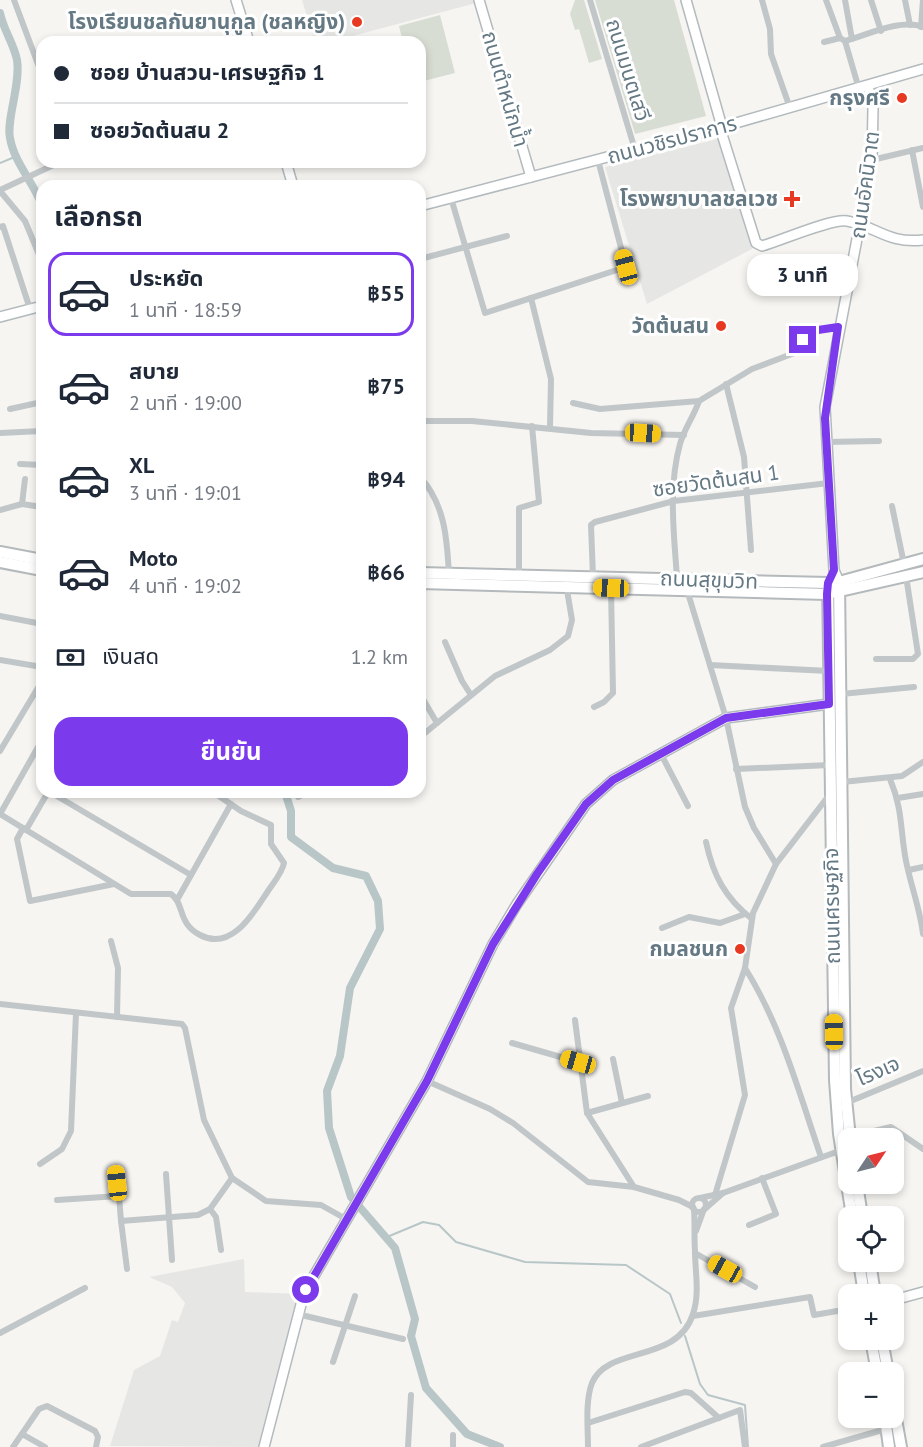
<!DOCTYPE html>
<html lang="th">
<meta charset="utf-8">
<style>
:root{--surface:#fff;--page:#f6f6f7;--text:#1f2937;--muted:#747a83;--line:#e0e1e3;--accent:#7c3aed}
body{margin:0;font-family:"PT Sans","Noto Sans Thai",sans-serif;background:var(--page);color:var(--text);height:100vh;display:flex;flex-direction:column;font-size:22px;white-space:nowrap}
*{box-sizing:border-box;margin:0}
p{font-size:20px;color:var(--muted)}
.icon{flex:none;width:33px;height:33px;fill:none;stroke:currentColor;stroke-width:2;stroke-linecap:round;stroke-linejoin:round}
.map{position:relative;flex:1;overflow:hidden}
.details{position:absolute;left:36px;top:180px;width:390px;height:618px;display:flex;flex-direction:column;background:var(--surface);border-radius:18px;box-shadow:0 3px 9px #0003}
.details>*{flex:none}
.guide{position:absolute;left:36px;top:36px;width:390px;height:132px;border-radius:18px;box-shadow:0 3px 9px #0003;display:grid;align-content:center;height:132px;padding:0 18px;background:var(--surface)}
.needle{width:39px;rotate:55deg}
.controls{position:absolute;left:838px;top:1128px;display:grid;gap:12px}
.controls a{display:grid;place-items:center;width:66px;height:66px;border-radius:12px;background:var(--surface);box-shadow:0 3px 9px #0003;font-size:30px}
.end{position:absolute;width:27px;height:27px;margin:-14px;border:8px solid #7c3aed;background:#fff;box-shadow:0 0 0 3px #fff}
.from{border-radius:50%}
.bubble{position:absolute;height:42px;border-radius:18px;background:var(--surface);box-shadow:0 3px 9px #0003;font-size:20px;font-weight:700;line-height:42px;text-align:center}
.car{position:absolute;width:18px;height:36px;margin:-18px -9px;border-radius:8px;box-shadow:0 0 4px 2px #0007;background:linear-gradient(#f5c518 24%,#345 0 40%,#f5c518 0 76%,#345 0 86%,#f5c518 0)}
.guide b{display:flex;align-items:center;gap:21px;height:57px;font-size:22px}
.guide b+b{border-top:2px solid var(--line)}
.guide i{width:15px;height:15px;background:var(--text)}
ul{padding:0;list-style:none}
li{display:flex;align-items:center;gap:18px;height:84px;margin:0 12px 9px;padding:0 6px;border:3px solid transparent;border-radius:18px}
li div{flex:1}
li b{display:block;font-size:22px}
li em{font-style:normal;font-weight:700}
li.on{border-color:var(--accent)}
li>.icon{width:54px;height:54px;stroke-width:1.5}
h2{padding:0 18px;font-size:27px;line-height:72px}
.pay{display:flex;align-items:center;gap:15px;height:66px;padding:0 18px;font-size:22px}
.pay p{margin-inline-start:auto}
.primary-button{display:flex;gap:12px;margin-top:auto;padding:12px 18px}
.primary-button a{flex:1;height:69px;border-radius:18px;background:var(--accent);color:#fff;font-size:24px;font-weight:700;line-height:69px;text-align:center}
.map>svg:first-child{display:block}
</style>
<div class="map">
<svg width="923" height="1447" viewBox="0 0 923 1447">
<rect width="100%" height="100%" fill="#f6f5f2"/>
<g fill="#e6e7e5">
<polygon points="302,0 479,0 480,2 330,42 315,42"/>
<polygon points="721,138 752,249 647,304 605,167"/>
<polygon points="244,1259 245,1292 302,1294 260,1447 110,1446 134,1370 160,1356 172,1320 178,1322 185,1303 172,1287 149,1277"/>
</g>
<g fill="#d8ddd3">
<polygon points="575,0 584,0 602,59 589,63 579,29 575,30 570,14"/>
<polygon points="595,0 674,0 706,116 635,134"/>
<polygon points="440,15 455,73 420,82 420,42 403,42 399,26"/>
</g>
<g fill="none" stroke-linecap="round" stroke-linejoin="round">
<g stroke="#b8c6c8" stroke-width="2">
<polyline points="0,163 17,156"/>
<polyline points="387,1237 423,1222 439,1225 456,1242 525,1262 626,1265 670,1294 681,1323"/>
<polyline points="685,1336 700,1384 708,1395 745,1405 748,1447"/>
</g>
<g stroke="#b8c6c8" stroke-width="8">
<path d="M0,13C3,29 14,44 17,60C21,84 6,120 10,138C14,162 33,182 42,205"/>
<polyline points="285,792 291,811 291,837 333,868 366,876 378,901 380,929 350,988 340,1056 327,1091 329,1128 351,1197 395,1248 415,1319 411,1336 426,1388 467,1434 500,1447"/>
</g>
<g stroke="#b3babd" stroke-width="12">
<g id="secondary">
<polyline points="236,0 249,42"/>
<polyline points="479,0 531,177"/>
<polyline points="686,0 722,127"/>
<path d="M720,128L756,243L762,246C780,241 832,218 847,221C876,226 887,244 923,240"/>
<polyline points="286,162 293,186"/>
<polyline points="420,206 722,127 923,69"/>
<polyline points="0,317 42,306"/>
<polyline points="839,582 834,570 825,407 872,160 873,108 868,86"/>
<polyline points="894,1300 923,1292"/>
<polyline points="264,1447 304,1293 427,1081 493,944 517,904 586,804 613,780 726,718 829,704"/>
</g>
</g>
<g stroke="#b4b9bc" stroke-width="14">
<g id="primary">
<polyline points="0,552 42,560"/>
<polyline points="0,562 42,570"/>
<polyline points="420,573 828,583 839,582 923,559"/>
<polyline points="839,582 845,1089 850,1138"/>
<polyline points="420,583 827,594 923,572"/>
<polyline points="828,583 835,1080 839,1134 852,1216"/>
<polyline points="857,1184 862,1216"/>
<polyline points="859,1262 864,1294"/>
<polyline points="870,1262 875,1294"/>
<polyline points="871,1340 877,1372"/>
<polyline points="882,1340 888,1372"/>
<polyline points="894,1408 901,1447"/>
<polyline points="885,1418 889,1447"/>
</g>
</g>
<g stroke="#c1c6c8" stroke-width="6">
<polyline points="14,0 42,75"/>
<polyline points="590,0 635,150"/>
<polyline points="762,0 770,29 771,54 790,108"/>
<polyline points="826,0 840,38"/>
<polyline points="845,0 852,39"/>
<polyline points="871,0 881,31"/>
<polyline points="905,0 910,25"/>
<polyline points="921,27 923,0"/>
<polyline points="845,41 859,89"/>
<path d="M824,42L840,38L845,41C867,35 901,18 923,27"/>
<polyline points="912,150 923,207"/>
<polyline points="872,160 923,148"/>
<polyline points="0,190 60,162"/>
<polyline points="0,191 25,221 42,262"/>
<polyline points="451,198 485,313 626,267 598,160"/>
<polyline points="0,227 3,226 30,309"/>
<polyline points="420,259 507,236"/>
<polyline points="531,298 551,379 550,427"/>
<polyline points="726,384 744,457 751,550"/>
<polyline points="573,403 600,409 699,401"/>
<polyline points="10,409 42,402"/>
<polyline points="420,421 472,421 591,433 684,435"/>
<polyline points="0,433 42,431"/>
<polyline points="826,442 879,441"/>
<polyline points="20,464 42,465"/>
<path d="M420,477C445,504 447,539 449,574"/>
<polyline points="22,504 25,479"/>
<polyline points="892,506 904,564"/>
<polyline points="0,510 22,504 42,507"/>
<polyline points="519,575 519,508 539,502 532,426"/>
<polyline points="593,577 591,525 595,522 674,501 829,483"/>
<path d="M677,578C674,534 668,487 680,444C684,429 694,416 699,401L752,369L797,352L806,337L818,330L839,327"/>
<polyline points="687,590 726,718 745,807 754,828 776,864"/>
<polyline points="0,616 42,624"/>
<polyline points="445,642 462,681 471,695"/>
<polyline points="876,659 913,659 918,654 906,576"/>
<polyline points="0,660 42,667"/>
<polyline points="710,665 829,671"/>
<polyline points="420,694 437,723"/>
<polyline points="841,694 914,687"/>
<polyline points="594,707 604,702 613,693 611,588"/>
<polyline points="420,737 495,676 550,650 568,636 572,620 566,584"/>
<polyline points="0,751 42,681"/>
<polyline points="661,754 688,806"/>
<polyline points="736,769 830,765"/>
<path d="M890,779C903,810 900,830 906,861C911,886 920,909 923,934"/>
<polyline points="842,782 902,776 923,762"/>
<polyline points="50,792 191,875"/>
<polyline points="296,792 298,797 308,792"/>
<polyline points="898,798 923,794"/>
<path d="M0,814L131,894H171C185,904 177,923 200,935C232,952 254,912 268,891C274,882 282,873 284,863L271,844V825L241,811L213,792"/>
<polyline points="0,814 42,740"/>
<polyline points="23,828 17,839 30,901 114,884"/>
<polyline points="26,830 48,792"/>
<path d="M706,842C713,875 725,898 752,919"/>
<polyline points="909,870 923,867"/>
<polyline points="177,900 231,804"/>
<polyline points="662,928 689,917 720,923 745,914"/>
<polyline points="111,941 118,968 117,1017"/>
<path d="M745,968C781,1025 799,1093 821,1157"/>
<polyline points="0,1004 182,1024 185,1028 204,1120 232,1178 266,1201 321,1205 346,1219"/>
<polyline points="575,1020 587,1113 634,1187"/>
<polyline points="512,1043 578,1062"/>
<polyline points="613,1059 622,1103"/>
<polyline points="427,1081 490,1109 513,1123 588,1182 634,1187 679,1200 693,1207"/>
<polyline points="846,1103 923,1071"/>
<polyline points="587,1113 648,1096"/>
<polyline points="849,1137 891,1127 923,1149"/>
<polyline points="40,1164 62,1149 71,1131 76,1013"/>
<polyline points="116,1170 119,1196"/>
<polyline points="166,1174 172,1260"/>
<polyline points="715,1195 745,1095 731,1008 745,968 753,913 776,864 830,794"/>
<polyline points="700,1198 723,1193 842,1150"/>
<circle cx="699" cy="1205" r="7"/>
<polyline points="57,1200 119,1196 121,1221 198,1215 210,1209"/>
<polyline points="706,1208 723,1193"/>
<polyline points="121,1221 127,1269"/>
<polyline points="749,1225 776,1214 762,1178"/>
<polyline points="696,1231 704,1209"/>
<polyline points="221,1250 216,1217 210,1209 232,1178"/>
<polyline points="695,1253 755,1287"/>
<polyline points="297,1314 403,1339"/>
<polyline points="693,1316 810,1297 814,1315 849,1309"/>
<polyline points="0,1333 85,1288"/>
<polyline points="333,1362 355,1296"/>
<polyline points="588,1423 685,1392 691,1393 719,1418"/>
<polyline points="22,1434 45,1447"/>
<polyline points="453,1435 453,1447"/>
<polyline points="13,1447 39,1409 47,1406 95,1431 98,1437 96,1447"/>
<polyline points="408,1447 411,1395"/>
<path d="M588,1447C588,1428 585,1401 592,1383C608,1345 677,1364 693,1314C700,1293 695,1272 695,1251C694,1237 695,1223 694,1209"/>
<polyline points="641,1447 740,1410 745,1447"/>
<polyline points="823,1447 886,1429"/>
</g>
<use href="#secondary" stroke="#fff" stroke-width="9"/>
<use href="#primary" stroke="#fff" stroke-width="10"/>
</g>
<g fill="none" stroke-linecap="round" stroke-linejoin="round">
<polyline stroke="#7c3aed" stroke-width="8" points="306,1290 427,1081 493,944 537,874 586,804 613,780 726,718 829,704 827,594 828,583 834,570 825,418 838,327 818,330 803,340"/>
</g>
<g fill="#e73821" stroke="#fff" stroke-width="2">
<circle cx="357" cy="22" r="6"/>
<circle cx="902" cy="98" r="6"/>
<path d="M789 190h6v6h6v6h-6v6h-6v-6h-6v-6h6z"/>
<circle cx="721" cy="326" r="6"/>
<circle cx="740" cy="949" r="6"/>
</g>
<g text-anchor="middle" stroke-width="6" stroke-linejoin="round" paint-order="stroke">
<g font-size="21" font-weight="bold" fill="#647984" stroke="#fff" text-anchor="end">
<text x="345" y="29">โรงเรียนชลกันยานุกูล (ชลหญิง)</text>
<text x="890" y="105">กรุงศรี</text>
<text x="778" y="206">โรงพยาบาลชลเวช</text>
<text x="709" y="333">วัดต้นสน</text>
<text x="728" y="956">กมลชนก</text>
</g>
<g font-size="21" fill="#647984" stroke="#fff">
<text transform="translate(628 70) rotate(73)" y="7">ถนนมนตเสวี</text>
<text transform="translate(505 89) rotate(74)" y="7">ถนนตำหนักน้ำ</text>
<text transform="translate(672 140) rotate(-15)" y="7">ถนนวชิรปราการ</text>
<text transform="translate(865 185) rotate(-82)" y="7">ถนนอัคนิวาต</text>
<text transform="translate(716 481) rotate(-8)" y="7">ซอยวัดต้นสน 1</text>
<text transform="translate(709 580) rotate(2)" y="7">ถนนสุขุมวิท</text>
<text transform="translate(832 906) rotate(-91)" y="7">ถนนเศรษฐกิจ</text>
<text transform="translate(878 1071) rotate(-23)" y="7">โรงเจ</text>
</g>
</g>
</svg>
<div class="controls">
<a><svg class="needle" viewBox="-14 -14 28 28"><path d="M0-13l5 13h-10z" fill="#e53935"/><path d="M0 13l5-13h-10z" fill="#747a83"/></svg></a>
<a><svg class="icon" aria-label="locate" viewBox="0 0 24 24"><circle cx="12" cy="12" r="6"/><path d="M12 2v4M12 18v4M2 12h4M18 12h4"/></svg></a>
<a>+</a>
<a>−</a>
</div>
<i class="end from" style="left:306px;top:1290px"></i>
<i class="end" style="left:803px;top:340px"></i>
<div class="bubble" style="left:747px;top:254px;width:111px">3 นาที</div>
<i class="car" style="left:626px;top:267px;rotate:345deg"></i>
<i class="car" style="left:643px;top:433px;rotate:93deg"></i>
<i class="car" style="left:611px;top:588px;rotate:272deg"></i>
<i class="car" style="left:834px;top:1032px;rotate:359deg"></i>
<i class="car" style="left:578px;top:1062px;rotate:286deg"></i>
<i class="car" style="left:117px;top:1183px;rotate:354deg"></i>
<i class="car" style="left:725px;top:1269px;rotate:299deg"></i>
<div class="guide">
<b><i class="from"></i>ซอย บ้านสวน-เศรษฐกิจ 1</b>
<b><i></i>ซอยวัดต้นสน 2</b>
</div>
<section class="details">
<h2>เลือกรถ</h2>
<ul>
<li class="on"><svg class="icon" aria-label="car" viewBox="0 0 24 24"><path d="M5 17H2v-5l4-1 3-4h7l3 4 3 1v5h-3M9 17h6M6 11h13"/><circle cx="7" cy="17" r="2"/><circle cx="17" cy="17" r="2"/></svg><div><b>ประหยัด</b><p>1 นาที · 18:59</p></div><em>฿55</em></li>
<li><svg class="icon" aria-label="car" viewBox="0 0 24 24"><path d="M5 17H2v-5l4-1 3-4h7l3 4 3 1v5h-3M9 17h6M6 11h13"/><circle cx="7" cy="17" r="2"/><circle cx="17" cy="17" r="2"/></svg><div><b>สบาย</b><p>2 นาที · 19:00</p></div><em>฿75</em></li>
<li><svg class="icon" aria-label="car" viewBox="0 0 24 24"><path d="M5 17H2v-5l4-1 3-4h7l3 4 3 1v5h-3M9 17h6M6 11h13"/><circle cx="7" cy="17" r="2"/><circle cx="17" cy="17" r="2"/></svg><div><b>XL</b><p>3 นาที · 19:01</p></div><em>฿94</em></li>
<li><svg class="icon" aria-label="car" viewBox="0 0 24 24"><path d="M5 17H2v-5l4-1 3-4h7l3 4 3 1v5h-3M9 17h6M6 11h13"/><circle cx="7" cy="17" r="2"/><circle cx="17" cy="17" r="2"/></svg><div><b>Moto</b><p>4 นาที · 19:02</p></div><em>฿66</em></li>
</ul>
<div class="pay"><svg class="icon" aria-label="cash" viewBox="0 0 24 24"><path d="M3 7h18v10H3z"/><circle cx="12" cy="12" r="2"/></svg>เงินสด<p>1.2 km</p></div>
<div class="primary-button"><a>ยืนยัน</a></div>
</section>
</div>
